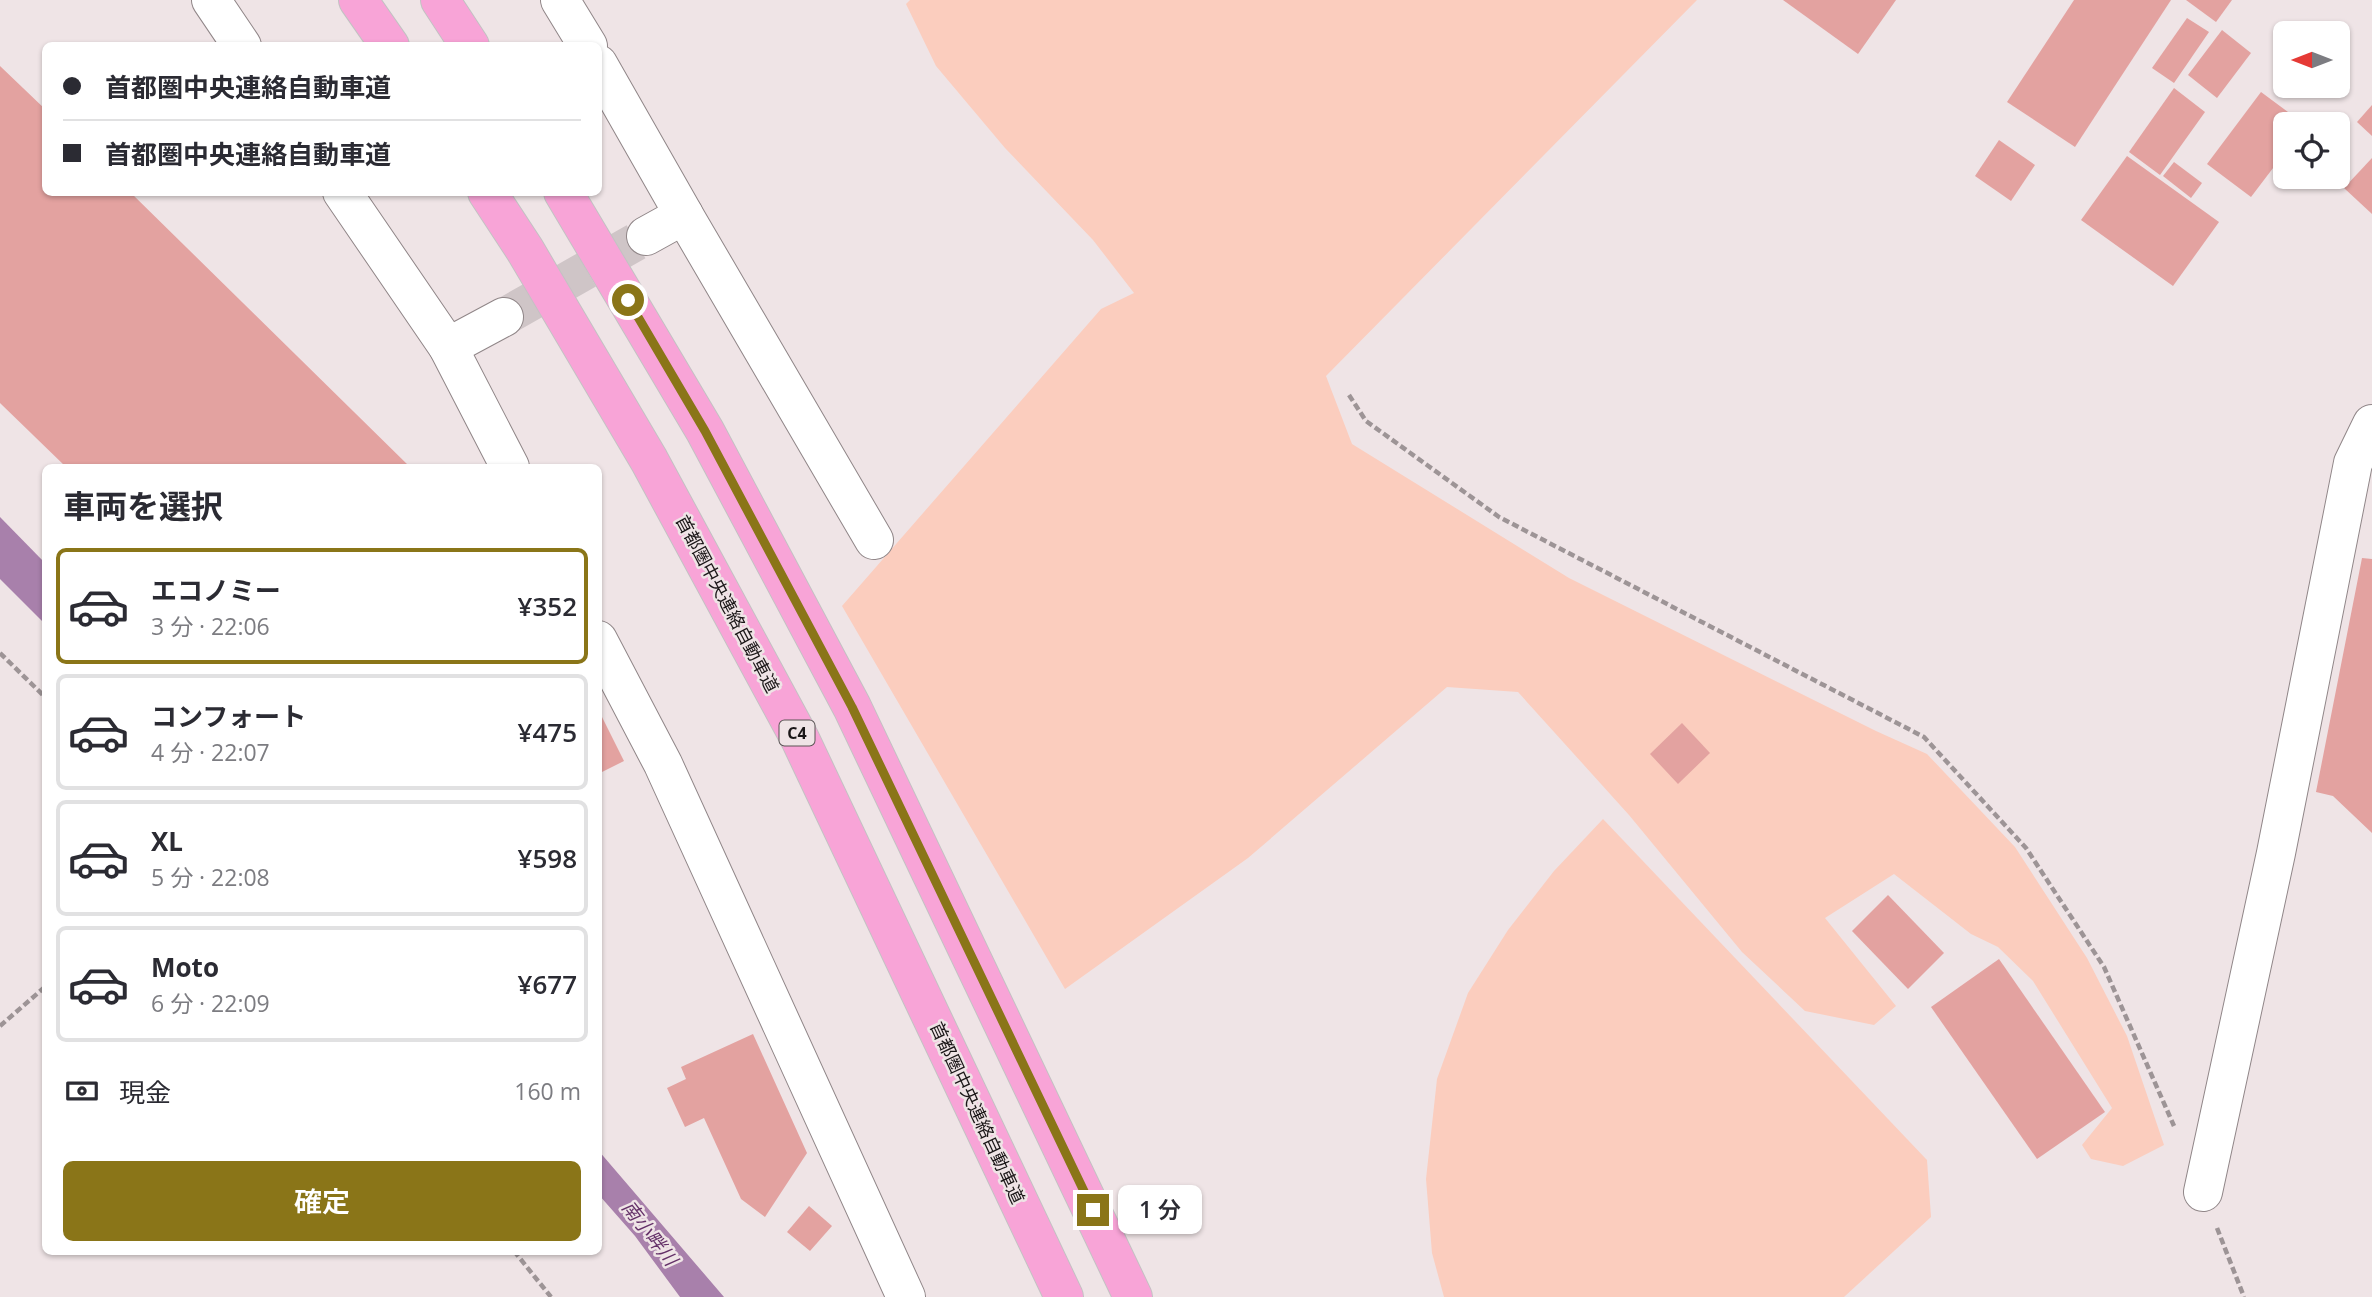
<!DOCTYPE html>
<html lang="ja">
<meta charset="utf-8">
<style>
:root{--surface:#fff;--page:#f7f7f7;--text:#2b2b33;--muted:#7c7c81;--line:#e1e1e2;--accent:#8a7518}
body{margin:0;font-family:"Open Sans","Noto Sans JP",sans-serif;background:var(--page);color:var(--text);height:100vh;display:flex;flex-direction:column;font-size:26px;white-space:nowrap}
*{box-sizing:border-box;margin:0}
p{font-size:23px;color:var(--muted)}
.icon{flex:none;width:38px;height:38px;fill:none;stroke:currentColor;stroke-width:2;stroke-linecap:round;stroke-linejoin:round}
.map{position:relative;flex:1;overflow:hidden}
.panel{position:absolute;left:42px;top:464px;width:560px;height:791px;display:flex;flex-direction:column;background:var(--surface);border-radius:10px;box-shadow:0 2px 5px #0004}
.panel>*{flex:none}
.banner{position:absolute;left:42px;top:42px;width:560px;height:154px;border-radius:10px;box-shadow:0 2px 5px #0004;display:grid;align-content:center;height:154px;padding:0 21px;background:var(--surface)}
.needle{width:46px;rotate:270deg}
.buttons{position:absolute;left:2273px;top:21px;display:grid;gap:14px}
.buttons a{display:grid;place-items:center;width:77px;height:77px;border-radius:10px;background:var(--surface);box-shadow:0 2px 5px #0004;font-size:35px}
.end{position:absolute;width:32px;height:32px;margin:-16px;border:9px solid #8a7518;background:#fff;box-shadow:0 0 0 4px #fff}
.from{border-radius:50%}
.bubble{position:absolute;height:49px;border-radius:10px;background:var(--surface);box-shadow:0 2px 5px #0004;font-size:23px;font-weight:600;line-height:49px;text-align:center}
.banner b{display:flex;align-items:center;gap:24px;height:66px;font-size:26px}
.banner b+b{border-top:2px solid var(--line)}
.banner i{width:18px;height:18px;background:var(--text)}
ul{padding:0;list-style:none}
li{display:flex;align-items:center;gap:21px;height:116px;margin:0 14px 10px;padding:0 7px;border:4px solid var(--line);border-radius:10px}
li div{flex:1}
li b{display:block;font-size:26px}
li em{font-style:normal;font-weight:600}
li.current{border-color:var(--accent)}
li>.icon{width:63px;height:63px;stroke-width:1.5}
h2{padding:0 21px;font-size:32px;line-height:84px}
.pay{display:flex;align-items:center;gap:18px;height:77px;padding:0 21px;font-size:26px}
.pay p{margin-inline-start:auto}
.button{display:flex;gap:14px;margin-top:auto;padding:14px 21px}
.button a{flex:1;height:80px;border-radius:10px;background:var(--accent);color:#fff;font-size:28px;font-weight:600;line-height:80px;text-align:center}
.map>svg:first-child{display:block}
</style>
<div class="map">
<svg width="2372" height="1297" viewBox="0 0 2372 1297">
<rect width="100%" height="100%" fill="#efe4e6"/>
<g fill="#fbcdbe">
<polygon points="910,0 1697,0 1326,376 1352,444 1569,578 1876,731 1927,754 2015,847 2087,958 2127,1036 2164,1145 2123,1166 2091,1159 2082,1145 2112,1108 2033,981 1998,947 1971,934 1894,874 1825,918 1896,1006 1874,1025 1805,1011 1742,952 1629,815 1518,692 1447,687 1248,858 1065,989 842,606 1101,309 1134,293 1093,240 1005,148 936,66 906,4"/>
<polygon points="1603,819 1927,1160 1931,1217 1844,1297 1444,1297 1432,1253 1426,1179 1437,1079 1468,993 1508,930 1554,871"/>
</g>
<g fill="#a880ab">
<polygon points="0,517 45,563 45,624 0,579"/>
<polygon points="598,1150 724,1297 680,1297 635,1236 599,1195"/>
</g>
<g fill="#e3a2a0">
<polygon points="1783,0 1896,0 1858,54"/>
<polygon points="2074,0 2171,0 2075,147 2007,102"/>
<polygon points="2186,0 2232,0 2216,22"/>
<polygon points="2187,18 2209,32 2174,83 2152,68"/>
<polygon points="2222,30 2251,53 2217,98 2188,75"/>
<polygon points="0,66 46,110 46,192 130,192 410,467 66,467 0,403"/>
<polygon points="2174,88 2205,112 2160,175 2129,152"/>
<polygon points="2261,92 2304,124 2286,124 2286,151 2251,197 2207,164"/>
<polygon points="2372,105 2372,136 2357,122"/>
<polygon points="1999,140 2035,165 2011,201 1975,176"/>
<polygon points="2127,156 2219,222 2173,286 2081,220"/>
<polygon points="2372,158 2372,214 2344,188"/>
<polygon points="2174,162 2202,183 2191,198 2163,176"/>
<polygon points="2362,558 2372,559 2372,833 2333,796 2316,792"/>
<polygon points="598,709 624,761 598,774"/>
<polygon points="1682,723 1710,753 1678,784 1650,754"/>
<polygon points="1888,895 1944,953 1908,989 1852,931"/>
<polygon points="1999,959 2105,1112 2037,1159 1931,1007"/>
<polygon points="753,1034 807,1153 765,1217 741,1199 704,1118 685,1127 667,1088 686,1079 681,1067"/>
<polygon points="809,1206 832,1226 810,1251 787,1232"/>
</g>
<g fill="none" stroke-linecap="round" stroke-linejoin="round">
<polyline stroke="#cfc5c7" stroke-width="38" stroke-dasharray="38 19" stroke-linecap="butt" points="504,317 646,236"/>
<g stroke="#908688" stroke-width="40">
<g id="minor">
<polyline points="211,0 242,46"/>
<polyline points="560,0 588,46"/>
<polyline points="598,64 684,215 646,236"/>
<polyline points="342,192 448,347 510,467"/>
<polyline points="684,215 874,540"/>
<polyline points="448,347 504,317"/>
<polyline points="598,640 663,764 906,1297"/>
<polyline points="2203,1192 2276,853 2353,463 2372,424"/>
</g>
</g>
<g stroke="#c3c2c3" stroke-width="40">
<g id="highway">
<polyline points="358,0 390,46"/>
<polyline points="440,0 470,46"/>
<polyline points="487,192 525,250 649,460 800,739 1064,1297"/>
<polyline points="563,192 705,431 852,707 1133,1297"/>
</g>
</g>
<g stroke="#9d9496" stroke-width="4.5" stroke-dasharray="7 3.5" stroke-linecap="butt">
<polyline points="1349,395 1366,421 1499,517 1924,737 2026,848 2104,967 2174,1126"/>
<polyline points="0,653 46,698"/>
<polyline points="0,1026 46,986"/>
<polyline points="2217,1228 2244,1297"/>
<polyline points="514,1251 551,1297"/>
</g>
<use href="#minor" stroke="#fff" stroke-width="38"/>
<use href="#highway" stroke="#f8a4d7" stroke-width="38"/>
</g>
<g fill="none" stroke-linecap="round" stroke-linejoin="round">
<polyline stroke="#8a7518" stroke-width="9" points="628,300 705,431 852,707 1093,1210"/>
</g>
<g text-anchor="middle" stroke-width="5" stroke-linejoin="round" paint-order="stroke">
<rect fill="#efe4e6" stroke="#5a5455" stroke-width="2" x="779.5" y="720.5" width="35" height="25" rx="5"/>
<g font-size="16" font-weight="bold" fill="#1a1617">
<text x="797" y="739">C4</text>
</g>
<g font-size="18" fill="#1a1617" stroke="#efe4e6">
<text transform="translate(727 604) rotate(62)" y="6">首都圏中央連絡自動車道</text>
<text transform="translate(977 1113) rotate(65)" y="6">首都圏中央連絡自動車道</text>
</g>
<g font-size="19" font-style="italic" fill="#643068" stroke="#efe4e6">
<text transform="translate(650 1233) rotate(52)" y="7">南小畔川</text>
</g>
</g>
</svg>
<div class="buttons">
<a><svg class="needle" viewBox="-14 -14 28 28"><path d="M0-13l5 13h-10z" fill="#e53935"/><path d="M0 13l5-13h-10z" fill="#7c7c81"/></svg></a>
<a><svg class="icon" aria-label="locate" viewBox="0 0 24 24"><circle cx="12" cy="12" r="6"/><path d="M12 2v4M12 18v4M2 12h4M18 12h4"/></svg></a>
</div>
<i class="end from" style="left:628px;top:300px"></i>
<i class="end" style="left:1093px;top:1210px"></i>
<div class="bubble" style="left:1118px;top:1185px;width:84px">1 分</div>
<div class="banner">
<b><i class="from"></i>首都圏中央連絡自動車道</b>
<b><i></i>首都圏中央連絡自動車道</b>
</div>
<section class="panel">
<h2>車両を選択</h2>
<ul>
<li class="current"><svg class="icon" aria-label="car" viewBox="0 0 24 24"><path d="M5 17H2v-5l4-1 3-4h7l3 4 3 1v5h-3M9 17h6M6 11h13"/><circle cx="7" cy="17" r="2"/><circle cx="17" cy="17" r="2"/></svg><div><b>エコノミー</b><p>3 分 · 22:06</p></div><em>¥352</em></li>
<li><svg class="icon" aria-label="car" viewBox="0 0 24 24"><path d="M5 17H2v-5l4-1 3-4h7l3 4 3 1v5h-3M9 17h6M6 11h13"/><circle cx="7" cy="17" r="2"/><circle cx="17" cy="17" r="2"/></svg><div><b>コンフォート</b><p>4 分 · 22:07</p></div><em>¥475</em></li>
<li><svg class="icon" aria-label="car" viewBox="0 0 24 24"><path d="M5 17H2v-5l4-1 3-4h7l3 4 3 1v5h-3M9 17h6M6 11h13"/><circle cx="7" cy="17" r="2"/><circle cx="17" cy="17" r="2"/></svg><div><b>XL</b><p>5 分 · 22:08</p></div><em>¥598</em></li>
<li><svg class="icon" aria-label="car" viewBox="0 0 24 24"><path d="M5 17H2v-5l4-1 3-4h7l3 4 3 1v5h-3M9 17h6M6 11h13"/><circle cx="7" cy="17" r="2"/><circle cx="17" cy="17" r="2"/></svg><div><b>Moto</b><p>6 分 · 22:09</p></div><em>¥677</em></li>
</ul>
<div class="pay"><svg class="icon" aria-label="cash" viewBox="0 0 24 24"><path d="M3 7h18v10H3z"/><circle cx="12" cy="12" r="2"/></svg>現金<p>160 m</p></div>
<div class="button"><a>確定</a></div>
</section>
</div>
